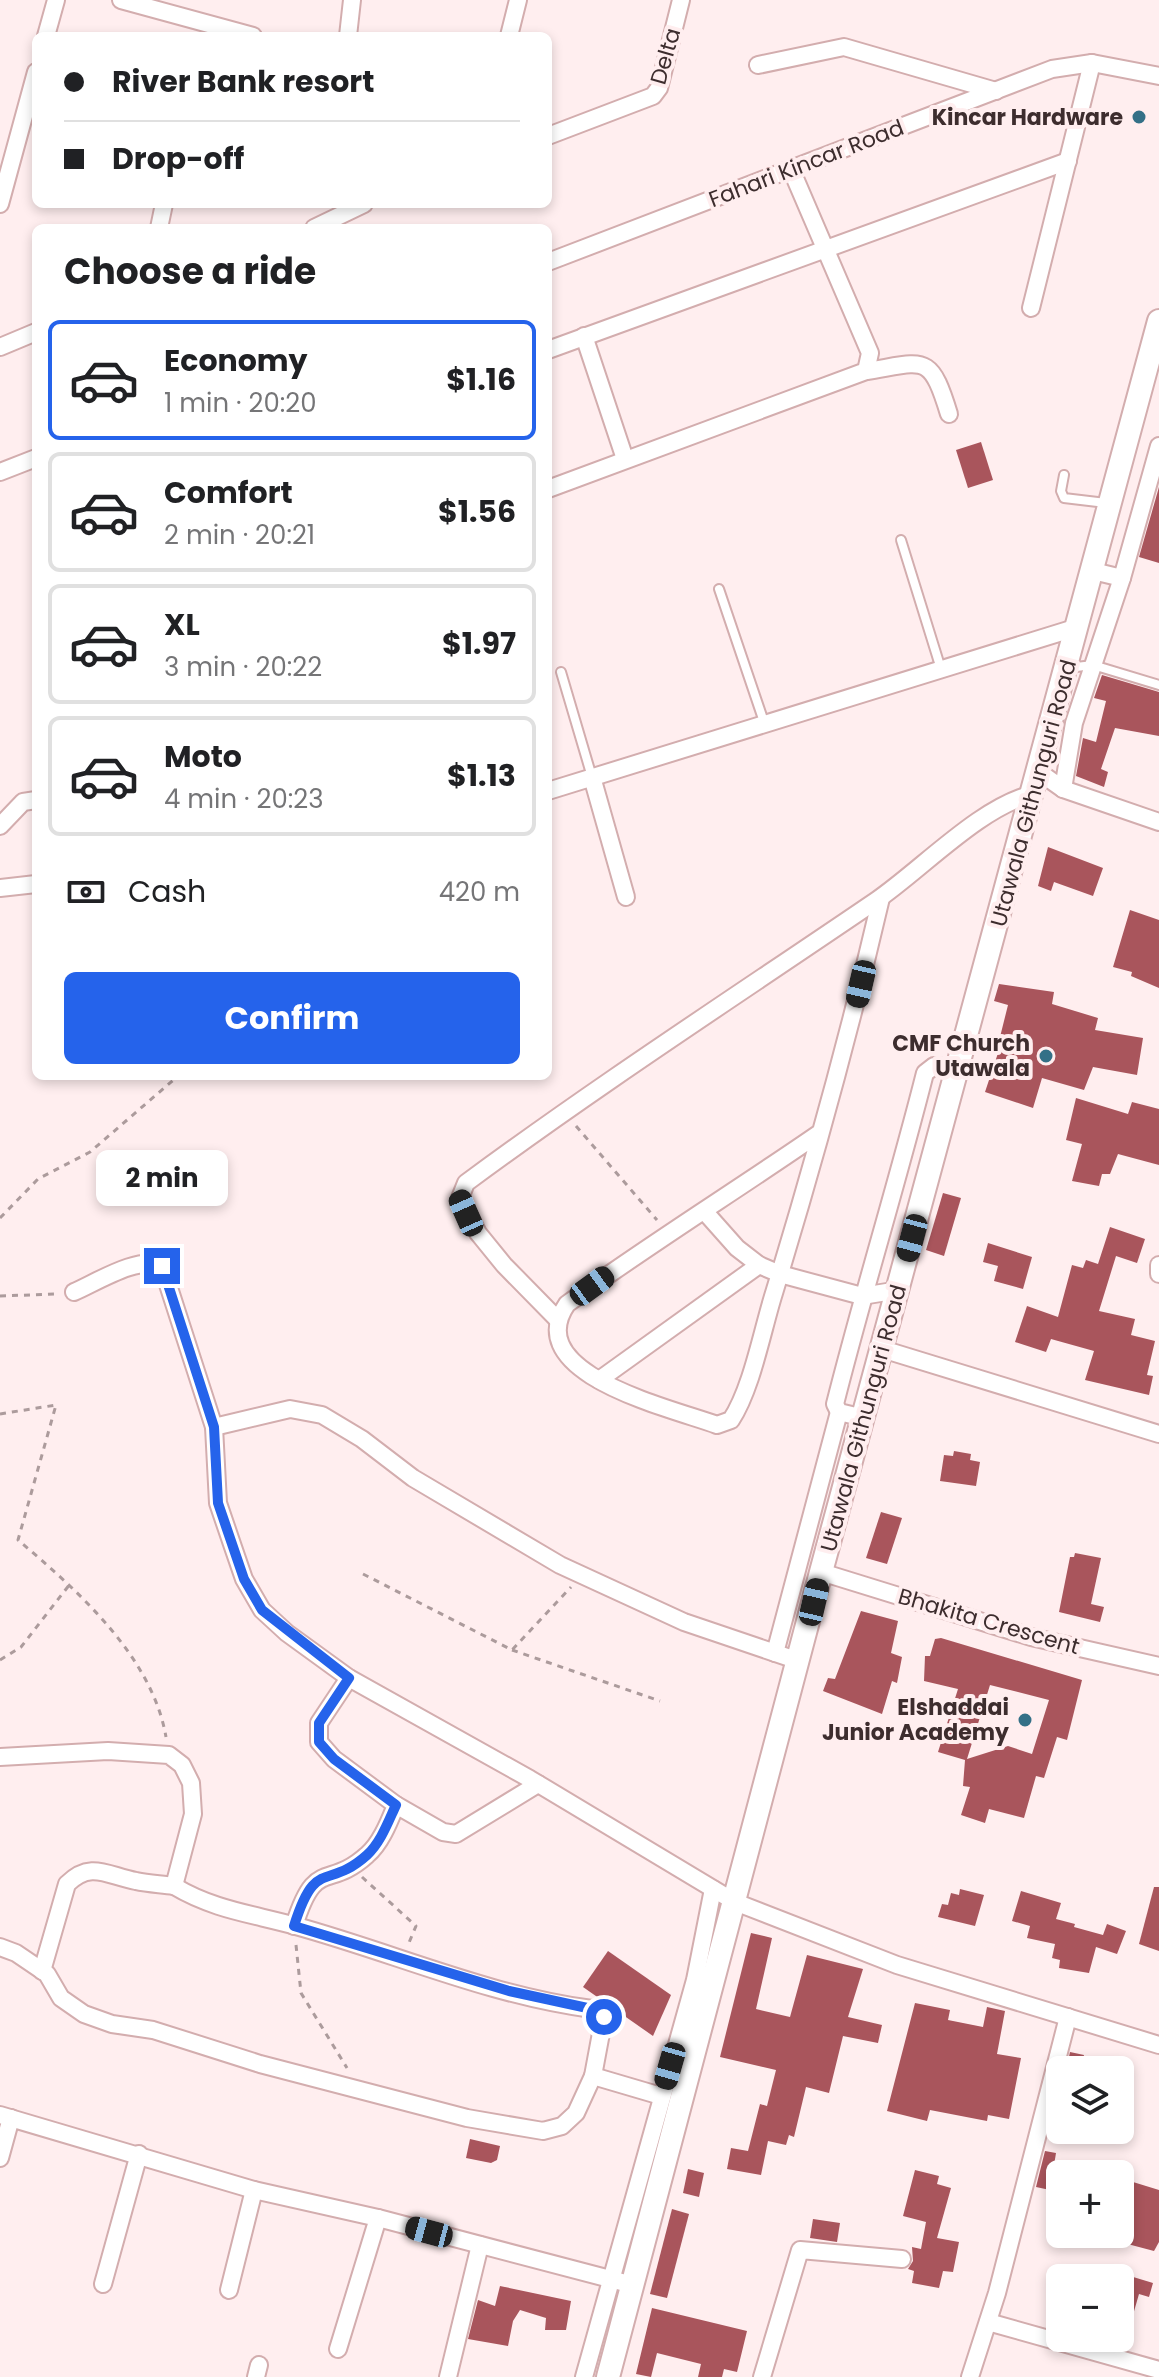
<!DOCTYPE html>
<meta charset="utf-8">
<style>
:root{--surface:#fff;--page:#f6f6f6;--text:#202124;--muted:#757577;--line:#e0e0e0;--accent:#2563eb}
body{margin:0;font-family:Poppins,sans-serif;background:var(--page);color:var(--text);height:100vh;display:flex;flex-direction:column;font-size:30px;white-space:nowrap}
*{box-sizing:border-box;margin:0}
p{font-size:26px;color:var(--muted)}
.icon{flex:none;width:44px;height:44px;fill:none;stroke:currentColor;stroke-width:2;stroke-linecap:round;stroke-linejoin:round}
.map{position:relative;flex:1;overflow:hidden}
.sheet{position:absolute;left:32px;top:224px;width:520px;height:856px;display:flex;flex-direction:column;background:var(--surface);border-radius:12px;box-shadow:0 4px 12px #0003}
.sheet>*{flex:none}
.hud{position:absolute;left:32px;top:32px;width:520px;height:176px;border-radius:12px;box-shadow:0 4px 12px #0003;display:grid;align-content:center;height:176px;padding:0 32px;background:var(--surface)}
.controls{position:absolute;left:1046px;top:2056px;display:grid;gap:16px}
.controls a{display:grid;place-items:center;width:88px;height:88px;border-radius:12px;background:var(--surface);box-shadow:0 4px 12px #0003;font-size:40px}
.end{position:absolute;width:36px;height:36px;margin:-18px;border:10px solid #2563eb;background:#fff;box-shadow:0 0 0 4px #fff}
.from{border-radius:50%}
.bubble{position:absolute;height:56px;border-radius:12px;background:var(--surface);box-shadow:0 4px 12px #0003;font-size:26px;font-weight:700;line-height:56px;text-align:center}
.car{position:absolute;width:24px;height:48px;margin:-24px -12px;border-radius:10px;box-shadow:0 0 6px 2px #0007;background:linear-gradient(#222 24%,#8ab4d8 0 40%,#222 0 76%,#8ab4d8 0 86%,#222 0)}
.hud b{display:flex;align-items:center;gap:28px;height:76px;font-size:30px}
.hud b+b{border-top:2px solid var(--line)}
.hud i{width:20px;height:20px;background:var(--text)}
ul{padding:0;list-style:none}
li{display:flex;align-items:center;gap:24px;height:120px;margin:0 16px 12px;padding:0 16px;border:4px solid var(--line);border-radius:12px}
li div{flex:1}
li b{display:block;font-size:30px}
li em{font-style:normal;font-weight:700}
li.current{border-color:var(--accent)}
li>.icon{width:72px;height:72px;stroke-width:1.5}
h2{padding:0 32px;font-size:36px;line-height:96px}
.pay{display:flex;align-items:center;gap:20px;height:88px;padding:0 32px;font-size:30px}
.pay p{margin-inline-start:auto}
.button{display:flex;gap:16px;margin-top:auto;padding:16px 32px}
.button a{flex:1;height:92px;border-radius:12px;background:var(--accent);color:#fff;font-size:32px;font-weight:700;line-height:92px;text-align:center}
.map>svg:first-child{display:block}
</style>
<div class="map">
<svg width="1159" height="2377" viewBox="0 0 1159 2377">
<rect width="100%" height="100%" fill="#ffeeef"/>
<g fill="#a9555c" fill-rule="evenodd">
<polygon points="981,442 993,480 968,488 956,450"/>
<polygon points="1159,487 1159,563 1139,557"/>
<polygon points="1102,675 1159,692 1159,736 1115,728 1101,769 1108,772 1104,787 1076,776 1083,738 1096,742 1106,701 1094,698"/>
<polygon points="1048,847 1103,868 1093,896 1054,882 1051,891 1038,886"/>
<polygon points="1130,910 1159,920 1159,988 1131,976 1132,972 1113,967"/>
<polygon points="999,984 1054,992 1052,1004 1098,1018 1095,1030 1143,1038 1137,1075 1093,1067 1084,1090 1042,1078 1033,1108 985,1092 1003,1038 1000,1037 1008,1005 994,1001"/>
<polygon points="1076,1098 1128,1114 1132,1102 1159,1109 1159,1165 1118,1154 1110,1174 1102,1174 1099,1186 1072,1181 1082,1144 1066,1140"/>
<polygon points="943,1193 961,1198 944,1256 926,1250"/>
<polygon points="1110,1227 1145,1239 1137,1263 1116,1256 1099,1311 1135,1319 1131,1335 1155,1341 1147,1375 1153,1376 1149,1395 1085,1380 1094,1351 1051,1339 1046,1352 1015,1342 1027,1306 1058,1317 1072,1265 1083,1268 1086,1260 1098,1264"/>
<polygon points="988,1243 1032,1257 1023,1289 994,1281 998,1266 983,1262"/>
<polygon points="954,1451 971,1454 970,1460 980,1462 976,1486 940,1481 944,1455 953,1456"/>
<polygon points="881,1512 902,1518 887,1564 866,1558"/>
<polygon points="1075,1553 1101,1558 1091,1604 1104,1607 1100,1622 1059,1612 1070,1557 1074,1557"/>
<polygon points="861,1611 898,1621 891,1653 902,1657 897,1683 892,1681 882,1714 823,1691 828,1678 835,1679"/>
<path d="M941,1638L1082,1680L1067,1740L1057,1737L1044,1778L1036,1776L1024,1818L989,1809L985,1823L961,1815L970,1787L963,1786L965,1760L938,1752L958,1689L924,1681L925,1656H930L935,1639ZM990,1685L1049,1700L1032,1754L1008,1746L967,1759Z"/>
<polygon points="1154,1887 1159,1887 1159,1951 1139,1944"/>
<polygon points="960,1889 984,1895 975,1926 938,1917 942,1904 948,1905 951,1893 959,1895"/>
<polygon points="1021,1891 1061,1903 1056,1919 1075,1924 1074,1927 1103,1935 1107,1924 1126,1931 1117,1954 1096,1947 1089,1973 1059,1968 1060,1960 1052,1958 1055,1944 1027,1938 1030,1926 1012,1921"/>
<polygon points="751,1933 772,1938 756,2009 790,2017 807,1955 863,1969 848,2017 882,2025 878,2043 843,2036 829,2093 806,2087 794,2137 789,2135 786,2145 768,2141 761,2175 727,2169 731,2148 748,2151 760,2104 767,2106 776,2070 720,2057"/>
<polygon points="608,1951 671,1995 653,2036 583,1987"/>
<polygon points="915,2003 950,2010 948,2020 983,2027 987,2007 1005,2011 997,2054 1021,2058 1009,2119 988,2115 987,2121 930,2110 927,2121 887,2111"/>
<polygon points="1070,2052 1084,2055 1080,2070 1066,2070"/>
<polygon points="470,2139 500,2146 497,2160 491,2163 466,2158"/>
<polygon points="1045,2151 1056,2153 1050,2190 1036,2187"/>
<polygon points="688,2169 704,2173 699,2197 683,2193"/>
<polygon points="915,2170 939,2176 937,2184 951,2188 937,2238 959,2242 953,2272 943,2271 939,2288 912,2283 914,2271 908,2269 913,2261 912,2247 921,2249 926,2222 903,2216"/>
<polygon points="1120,2178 1159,2190 1159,2242 1154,2251 1120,2242"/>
<polygon points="672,2209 689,2214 667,2298 650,2294"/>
<polygon points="813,2219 840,2223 837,2242 810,2238"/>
<polygon points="1120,2273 1153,2283 1149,2297 1139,2294 1124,2346 1120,2346"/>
<polygon points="500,2286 571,2301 566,2330 545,2330 546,2318 520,2310 513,2321 508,2346 468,2339 478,2300 495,2306"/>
<polygon points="652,2308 747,2331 737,2372 724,2369 722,2377 698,2377 701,2364 657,2353 651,2377 636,2374"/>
</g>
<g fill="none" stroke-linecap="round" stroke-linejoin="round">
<g stroke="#d3adae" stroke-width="12">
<g id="lane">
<polyline points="1064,475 1061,491 1064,498 1106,503"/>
<polyline points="901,540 941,669"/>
<polyline points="719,589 764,722"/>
<polyline points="1068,668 1093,665 1159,685"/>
<polyline points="561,672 592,777"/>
</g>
</g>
<g stroke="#d3adae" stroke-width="20">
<g id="street">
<polyline points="121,0 253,36"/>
<polyline points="46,36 56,0"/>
<polyline points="348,36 352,0"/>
<polyline points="509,36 518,0"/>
<polyline points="758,65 844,47 996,91"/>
<polyline points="548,136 653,96 659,88 681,0"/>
<polyline points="0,204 36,72"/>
<polyline points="159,228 164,204"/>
<polyline points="314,228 364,204"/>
<polyline points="548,262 1052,69 1092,63 1159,76"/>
<polyline points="1031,308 1092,63"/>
<polyline points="584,336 625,459"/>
<polyline points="0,347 36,332"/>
<polyline points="548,350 1068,161"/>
<path d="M866,371C925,362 930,352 949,414"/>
<polyline points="0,472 36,458"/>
<polyline points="548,489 866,371 870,353 791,169"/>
<polyline points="1093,571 1122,578"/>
<polyline points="1039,772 1063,789 1159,822"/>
<polyline points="592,777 626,897"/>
<polyline points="1063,789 1074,723 1122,578 1159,446"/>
<polyline points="548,791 1078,627"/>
<polyline points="0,826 23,802 36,800"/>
<polyline points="0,888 36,884"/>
<path d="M821,1132C737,1190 650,1244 567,1304C519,1374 671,1408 717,1425L731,1420C752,1388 762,1331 774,1293C814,1162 850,1031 881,898"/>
<polyline points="705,1212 737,1248 759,1265 780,1274 862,1296 899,1290"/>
<polyline points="1159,1265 1159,1274"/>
<path d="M74,1292C97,1282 139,1255 162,1266L214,1427L218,1503L233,1547L244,1579L262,1610L287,1633L349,1678L530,1779L735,1902L897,1965L1159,2045"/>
<path d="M557,1319L504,1265L478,1233L460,1198L466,1183C600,1084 739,994 877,900C922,869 981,806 1033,794"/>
<polyline points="882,1349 1159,1434"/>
<polyline points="599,1380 759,1265"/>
<path d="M864,1418L839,1412L835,1404C863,1293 897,1184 925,1073L934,1066L959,1069"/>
<polyline points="214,1427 290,1409 322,1415 362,1439 413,1478 560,1565 684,1622 799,1661"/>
<polyline points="821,1572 1031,1637 1159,1666"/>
<polyline points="775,1653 839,1412"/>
<path d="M0,1757L108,1751L169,1755L182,1765L191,1783L193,1814L174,1886C162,1884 149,1884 136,1881C108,1876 91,1860 67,1884L42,1971"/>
<polyline points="396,1805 443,1832 456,1834 538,1784"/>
<path d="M174,1886C214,1910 253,1914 296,1926C394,1953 491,1996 592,2009L604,2017L593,2076"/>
<path d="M294,1926C316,1856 327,1891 367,1855C381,1843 389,1822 396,1805L334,1759L319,1742V1723L349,1678"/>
<polyline points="0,1947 16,1953 47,1974 61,1998 84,2014 112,2024 153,2030 260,2064 467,2118 543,2131 562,2126 576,2113 593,2076 661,2096"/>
<polyline points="0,2115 254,2190 378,2218 633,2285"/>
<polyline points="0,2158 11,2118"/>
<polyline points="103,2284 139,2154"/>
<polyline points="229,2290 254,2190"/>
<polyline points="988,2322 1159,2370"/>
<polyline points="338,2349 378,2218"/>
<polyline points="256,2377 259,2365"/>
<polyline points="448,2377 480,2245"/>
<polyline points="584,2377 695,1980 713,1889"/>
<polyline points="762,2377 800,2250 902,2259"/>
<polyline points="970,2377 997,2293 1068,2017"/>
</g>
</g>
<g stroke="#d3adae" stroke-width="26">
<polyline id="secondary" points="608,2377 821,1572 1159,321"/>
</g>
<g stroke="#ac9b9c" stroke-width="3" stroke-dasharray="6 6" stroke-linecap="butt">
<polyline points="576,1126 657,1220"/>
<polyline points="0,1218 38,1179 90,1152 178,1076"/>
<polyline points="0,1296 56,1294"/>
<path d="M0,1414L56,1405L18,1540C77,1590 152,1656 166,1737"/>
<polyline points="363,1574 512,1650 571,1587"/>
<polyline points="512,1650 660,1701"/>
<polyline points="0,1660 21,1647 70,1584"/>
<polyline points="362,1877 416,1926 408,1945"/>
<polyline points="296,1945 301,1993 347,2068"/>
</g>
<use href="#lane" stroke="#fff" stroke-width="8"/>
<use href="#street" stroke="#fff" stroke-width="16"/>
<use href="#secondary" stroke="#fff" stroke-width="22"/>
</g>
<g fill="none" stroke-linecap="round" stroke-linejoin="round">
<path stroke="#2563eb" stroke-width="10" d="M162,1266L214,1427L218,1503L244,1579L262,1610L349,1678L319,1723V1742L334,1759L396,1805C388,1822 381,1842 367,1855C327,1891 316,1856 294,1926L509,1991L592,2009L604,2017"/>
</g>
<g fill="#347087" stroke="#ffeeef" stroke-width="3">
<circle cx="1139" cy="117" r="8"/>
<circle cx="1046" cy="1056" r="8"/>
<circle cx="1025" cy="1720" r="8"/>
</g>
<g text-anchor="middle" stroke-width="8" stroke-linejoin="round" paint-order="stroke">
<g font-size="22" fill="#3d2d2e" stroke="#ffeeef">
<text transform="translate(665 56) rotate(-74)" y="8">Delta</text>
<text transform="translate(806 163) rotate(-21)" y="8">Fahari Kincar Road</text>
<text transform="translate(1033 793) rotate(-75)" y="8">Utawala Githunguri Road</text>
<text transform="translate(863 1418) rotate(-75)" y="8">Utawala Githunguri Road</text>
<text transform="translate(989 1621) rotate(16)" y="8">Bhakita Crescent</text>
</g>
<g font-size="22" font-weight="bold" fill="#3d2d2e" stroke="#ffeeef" text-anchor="end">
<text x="1123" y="125">Kincar Hardware</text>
<text x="1030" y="1051">CMF Church<tspan x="1030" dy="25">Utawala</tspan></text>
<text x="1009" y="1715">Elshaddai<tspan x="1009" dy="25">Junior Academy</tspan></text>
</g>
</g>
</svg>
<div class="controls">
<a><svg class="icon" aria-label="layers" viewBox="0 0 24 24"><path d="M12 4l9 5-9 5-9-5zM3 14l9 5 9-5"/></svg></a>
<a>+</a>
<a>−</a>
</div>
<i class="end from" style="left:604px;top:2017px"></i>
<i class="end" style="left:162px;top:1266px"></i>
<div class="bubble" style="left:96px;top:1150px;width:132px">2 min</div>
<i class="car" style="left:861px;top:984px;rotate:193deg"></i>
<i class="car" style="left:466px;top:1213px;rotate:336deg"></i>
<i class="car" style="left:912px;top:1238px;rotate:195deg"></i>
<i class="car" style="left:592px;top:1286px;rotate:54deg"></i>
<i class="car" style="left:814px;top:1602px;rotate:13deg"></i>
<i class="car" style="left:670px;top:2066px;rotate:196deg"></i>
<i class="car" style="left:429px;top:2232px;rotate:285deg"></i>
<div class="hud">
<b><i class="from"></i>River Bank resort</b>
<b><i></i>Drop-off</b>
</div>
<section class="sheet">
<h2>Choose a ride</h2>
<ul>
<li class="current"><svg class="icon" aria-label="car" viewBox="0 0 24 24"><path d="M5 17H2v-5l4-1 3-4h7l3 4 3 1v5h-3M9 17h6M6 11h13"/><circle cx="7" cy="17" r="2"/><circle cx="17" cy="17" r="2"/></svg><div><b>Economy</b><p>1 min · 20:20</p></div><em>$1.16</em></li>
<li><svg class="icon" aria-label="car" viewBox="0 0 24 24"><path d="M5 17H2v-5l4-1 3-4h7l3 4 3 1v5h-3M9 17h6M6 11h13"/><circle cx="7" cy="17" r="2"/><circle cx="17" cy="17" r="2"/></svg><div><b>Comfort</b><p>2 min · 20:21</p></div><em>$1.56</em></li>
<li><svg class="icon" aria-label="car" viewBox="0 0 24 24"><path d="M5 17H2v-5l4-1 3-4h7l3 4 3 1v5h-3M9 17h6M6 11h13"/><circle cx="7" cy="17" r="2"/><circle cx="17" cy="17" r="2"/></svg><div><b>XL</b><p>3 min · 20:22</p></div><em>$1.97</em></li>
<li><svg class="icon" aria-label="car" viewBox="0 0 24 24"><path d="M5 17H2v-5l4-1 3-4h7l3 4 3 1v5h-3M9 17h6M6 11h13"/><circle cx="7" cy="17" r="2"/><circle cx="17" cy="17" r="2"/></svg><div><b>Moto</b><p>4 min · 20:23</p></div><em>$1.13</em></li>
</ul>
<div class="pay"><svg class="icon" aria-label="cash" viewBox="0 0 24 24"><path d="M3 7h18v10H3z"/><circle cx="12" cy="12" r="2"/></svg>Cash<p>420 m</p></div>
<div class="button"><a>Confirm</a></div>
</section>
</div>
